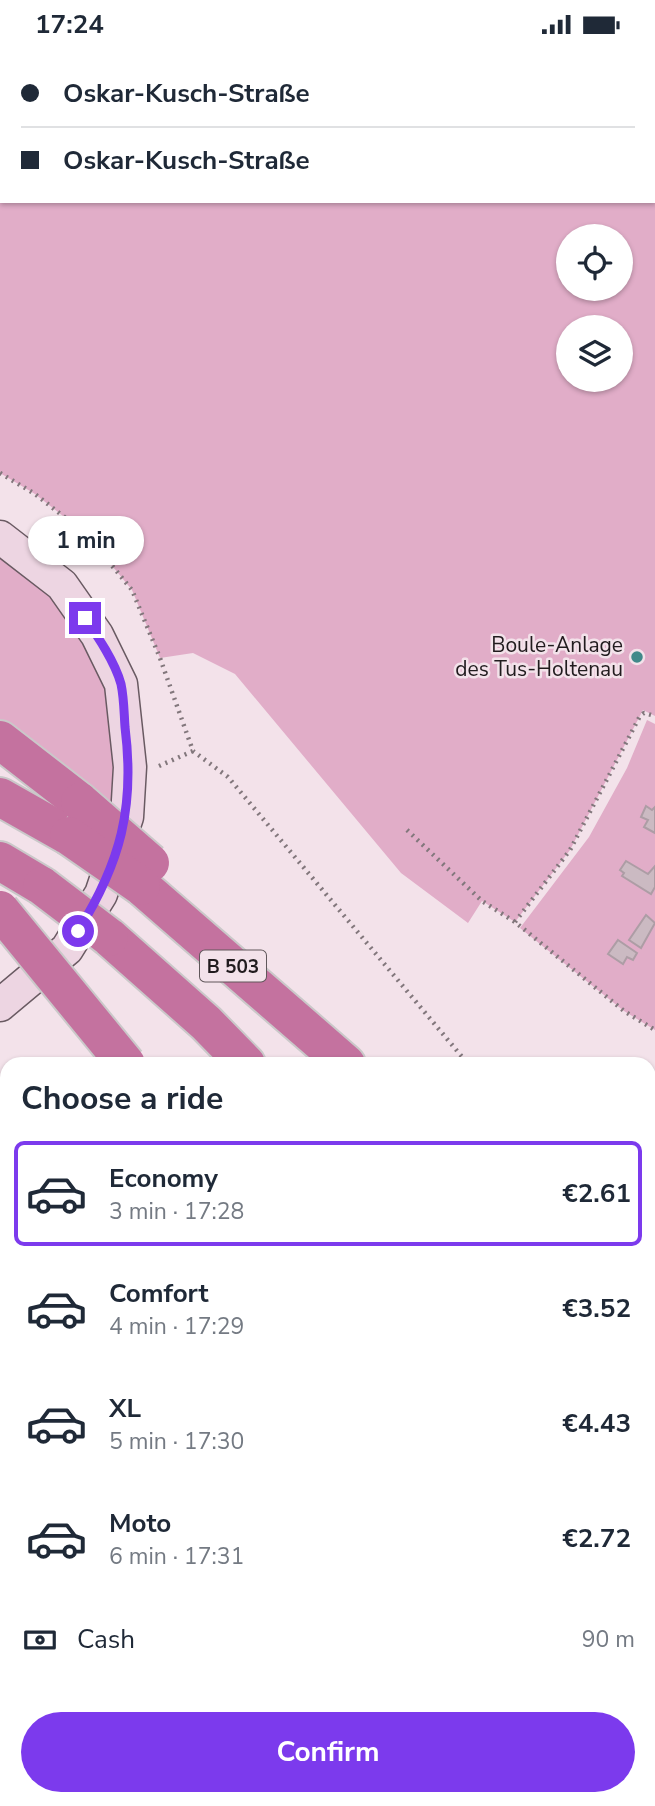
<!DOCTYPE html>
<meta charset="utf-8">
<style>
:root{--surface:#fff;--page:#f2f2f3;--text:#1f2937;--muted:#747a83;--line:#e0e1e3;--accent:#7c3aed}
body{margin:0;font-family:"Nunito Sans",sans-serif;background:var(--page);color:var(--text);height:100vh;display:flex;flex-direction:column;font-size:26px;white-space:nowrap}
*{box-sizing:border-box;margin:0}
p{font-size:23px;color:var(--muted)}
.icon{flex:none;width:38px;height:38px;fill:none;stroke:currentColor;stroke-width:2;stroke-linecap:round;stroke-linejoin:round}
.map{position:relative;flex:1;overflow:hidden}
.panel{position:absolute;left:0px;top:1008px;width:656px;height:749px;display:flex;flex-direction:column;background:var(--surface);border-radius:21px 21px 0 0;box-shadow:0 2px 5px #0004}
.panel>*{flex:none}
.banner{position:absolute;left:0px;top:0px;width:656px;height:154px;box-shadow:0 2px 5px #0004;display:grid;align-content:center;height:154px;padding:0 21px;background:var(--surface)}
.fabs{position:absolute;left:556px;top:175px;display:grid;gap:14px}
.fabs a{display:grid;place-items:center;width:77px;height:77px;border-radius:50%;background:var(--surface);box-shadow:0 2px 5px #0004;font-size:35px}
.end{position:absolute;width:32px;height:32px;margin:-16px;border:9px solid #7c3aed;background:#fff;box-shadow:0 0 0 4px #fff}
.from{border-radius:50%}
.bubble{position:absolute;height:49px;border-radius:24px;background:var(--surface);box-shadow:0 2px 5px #0004;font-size:23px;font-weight:700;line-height:49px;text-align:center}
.banner b{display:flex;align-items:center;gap:24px;height:66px;font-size:26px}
.banner b+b{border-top:2px solid var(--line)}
.banner i{width:18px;height:18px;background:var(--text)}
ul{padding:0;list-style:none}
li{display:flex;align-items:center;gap:21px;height:105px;margin:0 14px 10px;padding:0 7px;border:4px solid transparent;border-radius:10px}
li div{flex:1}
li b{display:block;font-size:26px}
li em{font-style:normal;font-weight:700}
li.current{border-color:var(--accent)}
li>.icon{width:63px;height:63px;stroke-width:1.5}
h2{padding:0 21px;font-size:32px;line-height:84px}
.pay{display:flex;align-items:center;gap:18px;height:77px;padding:0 21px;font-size:26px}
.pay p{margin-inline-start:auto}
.action{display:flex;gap:14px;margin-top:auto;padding:14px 21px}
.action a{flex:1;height:80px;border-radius:42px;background:var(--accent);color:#fff;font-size:28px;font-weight:700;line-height:80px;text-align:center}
.status{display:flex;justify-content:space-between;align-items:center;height:49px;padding:0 35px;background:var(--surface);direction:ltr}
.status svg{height:19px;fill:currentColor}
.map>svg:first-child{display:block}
</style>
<div class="status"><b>17:24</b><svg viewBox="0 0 49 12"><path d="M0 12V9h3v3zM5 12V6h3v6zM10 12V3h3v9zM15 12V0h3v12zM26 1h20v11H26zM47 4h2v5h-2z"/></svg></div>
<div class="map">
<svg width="655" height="1757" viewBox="0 0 655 1757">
<rect width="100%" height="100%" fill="#f3e2ea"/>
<g fill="#e1adc8" fill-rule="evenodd">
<path d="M0,16L2,152H654L655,78V667L643,661L570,801L515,873L482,852L468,874L401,824L235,625L193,604L160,609L132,541L86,485L35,445L0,424ZM569,187H621V240H569ZM569,278H621V331H569Z"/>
<polygon points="0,488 62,536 121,635 127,768 0,691"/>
<polygon points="647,671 655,675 655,981 624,962 520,879 589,788 627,719"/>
<polygon points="0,1271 7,1304 7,1750 360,1750 357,1757 0,1757"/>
<polygon points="649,1444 655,1447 655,1596 649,1594"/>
<polygon points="649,1680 655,1682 655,1757 566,1757 569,1750 649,1750"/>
</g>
<g fill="#cbbac2" stroke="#ad9da5" stroke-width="2">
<polygon points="646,757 652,761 655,758 655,784 644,778 648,771 641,768"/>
<polygon points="626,812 648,825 655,817 655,838 651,845 622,827 624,824 620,821"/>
<polygon points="646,866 655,874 641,899 629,891"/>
<polygon points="618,891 637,904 633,911 627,908 623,915 608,905"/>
</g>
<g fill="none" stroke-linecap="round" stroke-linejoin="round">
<g stroke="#695a62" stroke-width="16">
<polyline id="lane" points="544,0 547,2"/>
</g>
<g stroke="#695a62" stroke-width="35">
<g id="secondary">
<polyline points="0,488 62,536 97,586 121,635 130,718 127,768 101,845 67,900 0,956"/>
<polyline points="0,1129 7,1138"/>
<polyline points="649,1619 655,1622"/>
</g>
</g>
<g stroke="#cac8c9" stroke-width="42">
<g id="highway">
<polyline points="0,691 80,753"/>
<polyline points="0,748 69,787"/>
<polyline points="0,812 42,837"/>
<polyline points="141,837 346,1015"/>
<polyline points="109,888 206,974 246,1015"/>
<polyline points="649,1232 655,1234"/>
<polyline points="649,1331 655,1334"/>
<polyline points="649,1406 655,1409"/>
</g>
</g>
<g stroke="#82777c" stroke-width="4.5" stroke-dasharray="2 5" stroke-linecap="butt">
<polyline points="110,0 110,2"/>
<polyline points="0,16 2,16"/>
<polyline points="654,77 655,78"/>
<polyline points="0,424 35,445 86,485 132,541 160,609 193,702 228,728 468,1015"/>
<polyline points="159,717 193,702"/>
<polyline points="407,781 482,852 515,873 624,962 655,981"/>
<polyline points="515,873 570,801 640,667 644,664 655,667"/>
<polyline points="649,1173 655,1176"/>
<polyline points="0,1190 7,1206"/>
<polyline points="0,1212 7,1209"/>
<polyline points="649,1660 655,1662"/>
<polyline points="357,1757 360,1750"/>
</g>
<use href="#lane" stroke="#fff" stroke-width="12"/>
<use href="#secondary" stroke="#edd5e2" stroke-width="32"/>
<use href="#highway" stroke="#c4729f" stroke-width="38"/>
<g stroke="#cac8c9" stroke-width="42" stroke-linecap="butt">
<g id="highway-bridge">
<polyline points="80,753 150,814"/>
<polyline points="69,787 141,837"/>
<polyline points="42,837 109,888"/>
<polyline points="0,861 126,1015"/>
</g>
</g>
<use href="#highway-bridge" stroke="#c4729f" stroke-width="38"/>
</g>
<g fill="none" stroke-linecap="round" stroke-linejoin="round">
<path stroke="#7c3aed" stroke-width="9" d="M78,882C121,813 135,758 125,678C124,664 124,649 121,635C115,613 98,588 85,569"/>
</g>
<circle fill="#41898a" stroke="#f3e2ea" stroke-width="2.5" cx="637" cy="608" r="7"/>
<g text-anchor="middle" stroke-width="5" stroke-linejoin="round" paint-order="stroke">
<rect fill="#f3e2ea" stroke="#60575b" stroke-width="2" x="200" y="901.5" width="66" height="31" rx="5"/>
<g font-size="19" font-weight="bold" fill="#211b1e">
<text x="233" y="924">B 503</text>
</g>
<g font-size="21" fill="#211b1e" stroke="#f3e2ea" text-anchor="end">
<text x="623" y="603">Boule-Anlage<tspan x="623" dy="24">des Tus-Holtenau</tspan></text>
</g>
</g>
</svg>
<div class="fabs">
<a><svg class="icon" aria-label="locate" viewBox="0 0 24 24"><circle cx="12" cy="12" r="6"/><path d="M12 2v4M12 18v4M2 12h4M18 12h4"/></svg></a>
<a><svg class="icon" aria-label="layers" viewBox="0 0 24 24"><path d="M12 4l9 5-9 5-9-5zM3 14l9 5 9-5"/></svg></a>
</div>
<i class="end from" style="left:78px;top:882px"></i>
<i class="end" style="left:85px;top:569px"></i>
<div class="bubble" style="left:28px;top:467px;width:116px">1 min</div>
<div class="banner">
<b><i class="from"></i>Oskar-Kusch-Straße</b>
<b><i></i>Oskar-Kusch-Straße</b>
</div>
<section class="panel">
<h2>Choose a ride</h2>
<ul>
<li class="current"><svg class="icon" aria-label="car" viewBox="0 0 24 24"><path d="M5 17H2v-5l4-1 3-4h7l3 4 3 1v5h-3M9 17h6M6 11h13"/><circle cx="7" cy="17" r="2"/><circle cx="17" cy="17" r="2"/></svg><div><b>Economy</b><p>3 min · 17:28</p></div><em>€2.61</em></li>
<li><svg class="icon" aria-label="car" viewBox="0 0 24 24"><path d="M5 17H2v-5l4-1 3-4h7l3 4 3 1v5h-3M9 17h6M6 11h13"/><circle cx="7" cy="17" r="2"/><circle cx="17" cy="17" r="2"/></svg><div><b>Comfort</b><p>4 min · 17:29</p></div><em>€3.52</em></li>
<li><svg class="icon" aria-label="car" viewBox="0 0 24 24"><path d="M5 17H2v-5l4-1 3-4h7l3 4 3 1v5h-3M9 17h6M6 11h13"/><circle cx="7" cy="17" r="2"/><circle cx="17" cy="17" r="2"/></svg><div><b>XL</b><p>5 min · 17:30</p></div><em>€4.43</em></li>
<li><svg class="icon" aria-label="car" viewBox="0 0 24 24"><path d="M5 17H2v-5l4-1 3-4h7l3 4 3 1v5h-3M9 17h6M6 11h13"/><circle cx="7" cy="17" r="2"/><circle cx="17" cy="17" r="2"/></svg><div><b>Moto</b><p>6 min · 17:31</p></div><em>€2.72</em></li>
</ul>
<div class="pay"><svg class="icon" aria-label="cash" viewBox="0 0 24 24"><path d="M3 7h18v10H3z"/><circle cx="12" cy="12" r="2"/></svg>Cash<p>90 m</p></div>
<div class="action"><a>Confirm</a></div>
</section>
</div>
